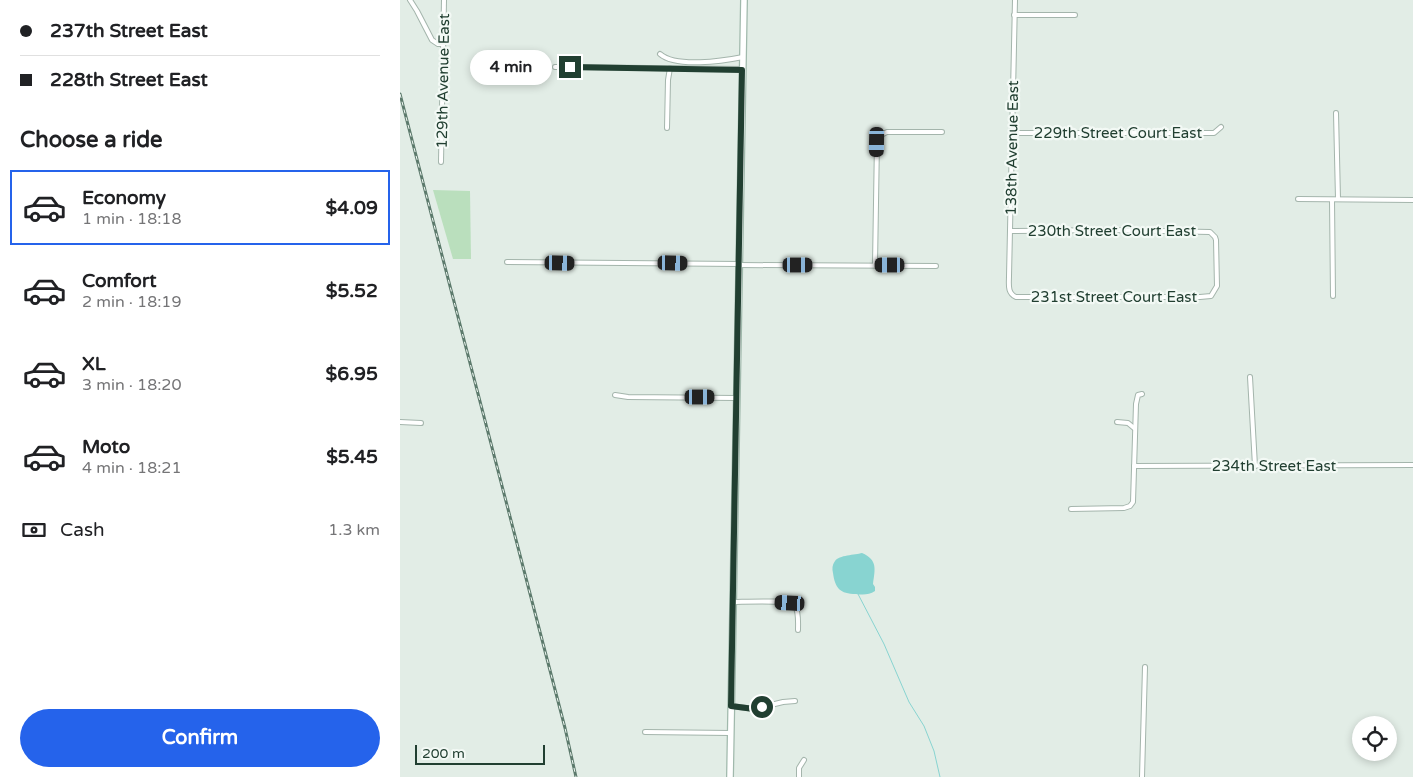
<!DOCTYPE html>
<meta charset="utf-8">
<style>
:root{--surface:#fff;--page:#f6f6f6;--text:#202124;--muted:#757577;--line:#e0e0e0;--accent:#2563eb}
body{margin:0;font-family:"Varela Round",sans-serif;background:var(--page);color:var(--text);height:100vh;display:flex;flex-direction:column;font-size:19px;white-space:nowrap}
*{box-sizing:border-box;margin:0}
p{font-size:16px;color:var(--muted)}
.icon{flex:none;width:28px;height:28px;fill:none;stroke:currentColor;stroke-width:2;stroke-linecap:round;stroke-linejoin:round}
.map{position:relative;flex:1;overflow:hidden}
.details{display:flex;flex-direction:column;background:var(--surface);width:400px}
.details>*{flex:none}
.top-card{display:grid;align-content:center;height:110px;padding:0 20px;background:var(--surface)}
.tools{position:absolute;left:952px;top:716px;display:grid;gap:10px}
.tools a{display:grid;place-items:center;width:45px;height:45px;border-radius:50%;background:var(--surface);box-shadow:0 2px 8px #0003;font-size:25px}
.scale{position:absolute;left:15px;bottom:12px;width:130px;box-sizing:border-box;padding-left:5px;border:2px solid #213f31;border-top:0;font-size:14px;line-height:18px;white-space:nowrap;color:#213f31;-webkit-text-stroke:4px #f3f9f5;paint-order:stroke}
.end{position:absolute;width:22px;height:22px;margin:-11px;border:6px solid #213f31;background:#fff;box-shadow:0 0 0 2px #fff}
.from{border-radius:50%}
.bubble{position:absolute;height:35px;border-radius:18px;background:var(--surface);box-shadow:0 2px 8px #0003;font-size:16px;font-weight:700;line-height:35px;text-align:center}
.car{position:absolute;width:15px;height:30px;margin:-15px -8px;border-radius:6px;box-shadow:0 0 4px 1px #0007;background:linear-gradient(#222 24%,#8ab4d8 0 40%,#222 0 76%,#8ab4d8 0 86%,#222 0)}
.top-card b{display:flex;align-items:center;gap:18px;height:48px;font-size:19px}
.top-card b+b{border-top:1px solid var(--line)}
.top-card i{width:12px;height:12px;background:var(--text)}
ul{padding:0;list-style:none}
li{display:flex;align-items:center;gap:15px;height:75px;margin:0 10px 8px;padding:0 10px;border:2px solid transparent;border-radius:0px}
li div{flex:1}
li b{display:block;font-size:19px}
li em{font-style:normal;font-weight:700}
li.current{border-color:var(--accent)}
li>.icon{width:45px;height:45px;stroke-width:1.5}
h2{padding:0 20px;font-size:22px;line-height:60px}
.pay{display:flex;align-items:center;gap:12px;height:55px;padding:0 20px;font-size:19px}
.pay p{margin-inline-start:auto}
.primary-button{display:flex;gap:10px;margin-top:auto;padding:10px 20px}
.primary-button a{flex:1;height:58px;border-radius:30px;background:var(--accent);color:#fff;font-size:20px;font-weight:700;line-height:58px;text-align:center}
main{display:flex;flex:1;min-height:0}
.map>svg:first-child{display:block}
</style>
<main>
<section class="details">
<div class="top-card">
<b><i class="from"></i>237th Street East</b>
<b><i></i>228th Street East</b>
</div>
<h2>Choose a ride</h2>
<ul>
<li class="current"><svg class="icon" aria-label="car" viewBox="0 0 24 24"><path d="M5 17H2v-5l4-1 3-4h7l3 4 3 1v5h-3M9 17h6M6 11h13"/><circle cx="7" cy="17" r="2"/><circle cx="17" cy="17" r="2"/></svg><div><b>Economy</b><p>1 min · 18:18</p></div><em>$4.09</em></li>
<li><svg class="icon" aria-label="car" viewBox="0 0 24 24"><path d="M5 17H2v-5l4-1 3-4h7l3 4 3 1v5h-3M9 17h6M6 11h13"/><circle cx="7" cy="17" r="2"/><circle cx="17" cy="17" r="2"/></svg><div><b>Comfort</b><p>2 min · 18:19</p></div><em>$5.52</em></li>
<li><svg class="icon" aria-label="car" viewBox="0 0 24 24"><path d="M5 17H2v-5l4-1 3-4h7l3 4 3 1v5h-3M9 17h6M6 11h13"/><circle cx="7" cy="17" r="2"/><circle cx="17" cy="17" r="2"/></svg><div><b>XL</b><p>3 min · 18:20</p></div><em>$6.95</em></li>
<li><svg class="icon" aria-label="car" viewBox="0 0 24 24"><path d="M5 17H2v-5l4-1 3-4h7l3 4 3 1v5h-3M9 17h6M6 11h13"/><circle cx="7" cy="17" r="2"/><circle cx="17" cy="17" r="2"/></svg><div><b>Moto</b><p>4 min · 18:21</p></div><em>$5.45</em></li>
</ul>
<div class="pay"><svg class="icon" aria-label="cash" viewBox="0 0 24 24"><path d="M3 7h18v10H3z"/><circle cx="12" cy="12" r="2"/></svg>Cash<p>1.3 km</p></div>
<div class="primary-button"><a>Confirm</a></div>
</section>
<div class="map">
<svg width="1013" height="777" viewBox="0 0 1013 777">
<rect width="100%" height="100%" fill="#e2ede6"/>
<polygon fill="#badfbd" points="33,190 70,191 71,259 53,259"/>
<path fill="#88d4d1" d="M462,553C478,560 475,569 473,584L475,587V591C469,595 463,595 456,594C440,594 435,588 433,573C432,569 432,565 435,561C439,555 455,555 462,553Z"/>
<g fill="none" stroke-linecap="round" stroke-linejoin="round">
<polyline stroke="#88d4d1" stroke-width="1" points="458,594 484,644 509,702 524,726 534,751 540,777"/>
<g stroke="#a4b5ac" stroke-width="6">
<g id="minor">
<polyline points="10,0 17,11 32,40 38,44 43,44"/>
<polyline points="614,15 675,15"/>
<path d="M260,54C276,68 323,61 343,57"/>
<polyline points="155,67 342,69"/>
<polyline points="936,113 938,199"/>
<polyline points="267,128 268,80 270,68"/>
<polyline points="612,133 814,133 821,127"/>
<polyline points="41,162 44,0"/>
<polyline points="898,199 1013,200"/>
<polyline points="932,200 933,296"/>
<path d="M610,231L712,230L810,232L815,237L816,240L817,286L811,296L800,297H616C607,293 609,284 609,276L615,0"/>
<polyline points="107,262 339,264"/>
<polyline points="339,265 536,266"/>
<path d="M475,265L477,141C479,136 482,134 487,132H542"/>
<polyline points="850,377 855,466"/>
<polyline points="215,395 228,397 336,398"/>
<polyline points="0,422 21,423"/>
<polyline points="717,422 728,423 734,428"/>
<polyline points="734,466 1013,465"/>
<polyline points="671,509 724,508 730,506 733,502 736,404 738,395 742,394"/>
<path d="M333,602C344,602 389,599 395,606C399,612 398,623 398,630"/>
<polyline points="331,706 354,709 383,702 395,701"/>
<polyline points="245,732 330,733"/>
<polyline points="399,777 399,768 404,760"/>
<polyline points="742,777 745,667"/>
</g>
</g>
<g stroke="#a0b9ac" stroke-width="8">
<polyline id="secondary" points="330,777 344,0"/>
</g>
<use href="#minor" stroke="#fff" stroke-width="4"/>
<use href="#secondary" stroke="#fff" stroke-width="5.5"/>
<g stroke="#5c7a6c" stroke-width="3">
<polyline id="rail" points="0,94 165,728 176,777"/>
</g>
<use href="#rail" stroke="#f3f9f5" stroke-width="1" stroke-dasharray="4" stroke-linecap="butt"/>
</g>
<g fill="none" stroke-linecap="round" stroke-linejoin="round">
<polyline stroke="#213f31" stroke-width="6" points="170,67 342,70 331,706 354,709 362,707"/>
</g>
<g text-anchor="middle" stroke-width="4.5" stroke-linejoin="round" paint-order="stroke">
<g font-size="15" fill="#213f31" stroke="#f3f9f5">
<text transform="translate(43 81) rotate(-89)" y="5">129th Avenue East</text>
<text x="718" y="138">229th Street Court East</text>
<text transform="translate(612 148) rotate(-89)" y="5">138th Avenue East</text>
<text x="712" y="236">230th Street Court East</text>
<text x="714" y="302">231st Street Court East</text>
<text x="874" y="471">234th Street East</text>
</g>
</g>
</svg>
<div class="tools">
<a><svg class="icon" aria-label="locate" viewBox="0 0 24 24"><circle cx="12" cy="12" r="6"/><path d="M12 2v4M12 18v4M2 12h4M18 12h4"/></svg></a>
</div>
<div class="scale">200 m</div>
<i class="end from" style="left:362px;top:707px"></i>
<i class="end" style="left:170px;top:67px"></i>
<div class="bubble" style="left:70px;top:50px;width:82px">4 min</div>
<i class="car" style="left:477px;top:142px;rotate:181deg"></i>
<i class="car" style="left:160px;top:263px;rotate:91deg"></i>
<i class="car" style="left:273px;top:263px;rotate:91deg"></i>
<i class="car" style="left:398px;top:265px;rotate:90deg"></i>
<i class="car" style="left:490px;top:265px;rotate:270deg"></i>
<i class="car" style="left:300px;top:397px;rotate:90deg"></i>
<i class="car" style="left:390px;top:603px;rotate:273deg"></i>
</div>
</main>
